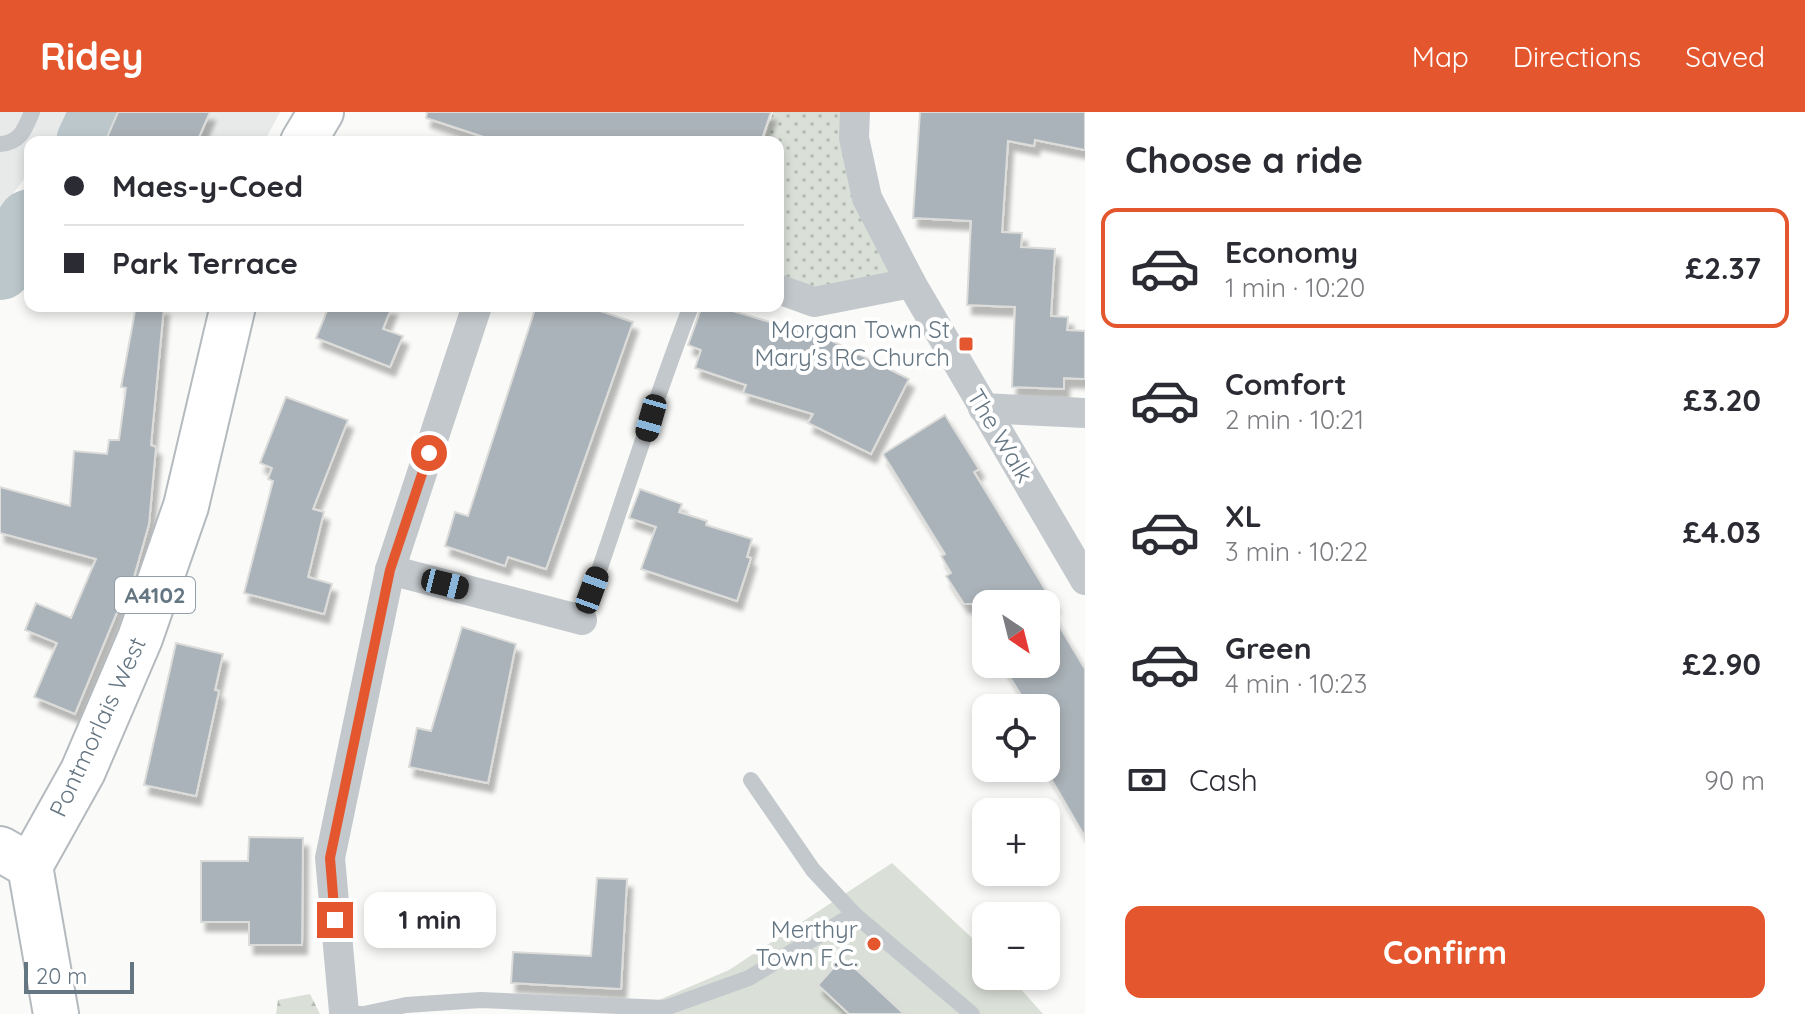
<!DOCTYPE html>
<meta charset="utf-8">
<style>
:root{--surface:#fff;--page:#f2f2f3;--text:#2b2b33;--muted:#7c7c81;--line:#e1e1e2;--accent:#e4572e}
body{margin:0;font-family:Quicksand,sans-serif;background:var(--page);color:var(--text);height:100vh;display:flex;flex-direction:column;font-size:30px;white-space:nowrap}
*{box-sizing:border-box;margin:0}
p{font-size:26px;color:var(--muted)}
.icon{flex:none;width:44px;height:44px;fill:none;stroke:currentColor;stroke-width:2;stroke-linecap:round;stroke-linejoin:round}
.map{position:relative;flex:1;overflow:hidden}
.side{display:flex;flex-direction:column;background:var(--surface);width:720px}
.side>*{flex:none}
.guide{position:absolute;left:24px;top:24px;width:760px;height:176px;border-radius:16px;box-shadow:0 4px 12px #0003;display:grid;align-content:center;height:176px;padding:0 40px;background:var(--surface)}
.needle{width:52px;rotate:145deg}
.buttons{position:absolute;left:972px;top:478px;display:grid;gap:16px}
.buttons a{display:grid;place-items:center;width:88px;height:88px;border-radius:16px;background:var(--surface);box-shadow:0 4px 12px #0003;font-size:40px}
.scale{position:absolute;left:24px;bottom:20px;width:110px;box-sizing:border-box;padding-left:8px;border:4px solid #657683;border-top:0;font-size:22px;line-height:28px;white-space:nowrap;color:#657683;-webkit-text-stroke:6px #fff;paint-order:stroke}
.end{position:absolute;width:36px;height:36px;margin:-18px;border:10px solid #e4572e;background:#fff;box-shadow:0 0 0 4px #fff}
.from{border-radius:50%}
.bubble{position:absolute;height:56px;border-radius:16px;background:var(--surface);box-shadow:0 4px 12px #0003;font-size:26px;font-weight:700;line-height:56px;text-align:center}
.car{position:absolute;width:24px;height:48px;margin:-24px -12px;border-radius:10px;box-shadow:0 0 6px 2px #0007;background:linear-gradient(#222 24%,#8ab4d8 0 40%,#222 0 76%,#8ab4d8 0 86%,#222 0)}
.guide b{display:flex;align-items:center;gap:28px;height:76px;font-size:30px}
.guide b+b{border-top:2px solid var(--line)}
.guide i{width:20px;height:20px;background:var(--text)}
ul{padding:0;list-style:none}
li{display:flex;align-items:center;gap:24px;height:120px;margin:0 16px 12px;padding:0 24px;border:4px solid transparent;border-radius:16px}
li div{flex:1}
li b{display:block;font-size:30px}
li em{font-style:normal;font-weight:700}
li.selected{border-color:var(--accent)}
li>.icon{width:72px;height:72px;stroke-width:1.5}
h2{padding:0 40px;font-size:36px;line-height:96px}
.pay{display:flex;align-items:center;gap:20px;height:88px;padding:0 40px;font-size:30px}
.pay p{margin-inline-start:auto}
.button{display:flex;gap:16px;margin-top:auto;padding:16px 40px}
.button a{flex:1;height:92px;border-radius:16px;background:var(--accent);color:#fff;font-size:32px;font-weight:700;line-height:92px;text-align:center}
header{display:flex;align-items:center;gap:48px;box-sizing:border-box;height:112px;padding:0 40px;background:var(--accent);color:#fff}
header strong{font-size:38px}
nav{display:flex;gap:44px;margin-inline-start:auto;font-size:28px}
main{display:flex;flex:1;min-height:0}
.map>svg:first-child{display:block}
</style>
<header>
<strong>Ridey</strong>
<nav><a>Map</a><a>Directions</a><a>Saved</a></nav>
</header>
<main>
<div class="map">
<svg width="1085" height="902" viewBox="0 0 1085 902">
<defs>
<pattern id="forest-firs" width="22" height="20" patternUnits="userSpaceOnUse" patternTransform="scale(2)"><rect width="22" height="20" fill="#dadfd7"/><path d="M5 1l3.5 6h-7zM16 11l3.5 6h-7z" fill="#b4b9b4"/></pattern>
<pattern id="park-dots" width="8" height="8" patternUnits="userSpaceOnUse" patternTransform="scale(2)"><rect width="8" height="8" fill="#dadfd7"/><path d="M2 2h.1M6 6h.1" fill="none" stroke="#b4b9b4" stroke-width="1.8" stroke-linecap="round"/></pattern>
<filter id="shadow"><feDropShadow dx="5" dy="9" stdDeviation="2" flood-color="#0004"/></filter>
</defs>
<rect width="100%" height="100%" fill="#fafaf8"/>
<g fill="#e8e9e9">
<polygon points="0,0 73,0 51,30 30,30 30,59 0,99"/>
<polygon points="118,0 280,0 264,30 105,30"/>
</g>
<polygon fill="#dadfd7" points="892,751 986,839 986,864 1009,864 1043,902 626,902 729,858"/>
<polygon fill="url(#forest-firs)" points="310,882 320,902 276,902 278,888"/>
<polygon fill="url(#park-dots)" points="773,0 843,0 893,161 815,180 778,163 778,30 764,30"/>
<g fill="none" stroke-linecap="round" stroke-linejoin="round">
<g stroke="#bbc7cb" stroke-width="66">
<polyline points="89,30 103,0"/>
<polyline points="0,155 30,110"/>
</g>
</g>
<g fill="#aab3b9" stroke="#dcdcda" stroke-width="2" filter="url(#shadow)">
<polygon points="118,0 210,0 197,30 105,30"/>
<polygon points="427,0 771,0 761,30 499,30 426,6"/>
<polygon points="920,0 1085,0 1085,38 1035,28 1034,34 1008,29 1002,120 1022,121 1021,135 1055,137 1051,204 1068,205 1067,218 1085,219 1085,267 1064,266 1064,277 1012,275 1015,195 967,193 971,109 913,106"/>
<polygon points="136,194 164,194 151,333 156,335 149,412 132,472 129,471 75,602 34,585 57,531 25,518 36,491 71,506 96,447 0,421 0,375 70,394 74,339 107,342 109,328 119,328 126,276 121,275"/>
<polygon points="329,194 392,194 383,217 403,224 390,255 316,226"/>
<polygon points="536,194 585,194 633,210 546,457 508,445 505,454 445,434 455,400 468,404"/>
<polygon points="702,194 716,194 830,228 909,267 871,342 808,311 813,302 743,281 746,273 695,256 701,238 688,233"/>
<polygon points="286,285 348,308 313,397 324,400 308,465 332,472 324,502 244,481 273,369 268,367 272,356 260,351"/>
<polygon points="945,303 979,357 974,360 1054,492 1046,492 1085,557 1085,725 1046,658 1046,596 1029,596 1002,552 1046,552 1046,492 964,492 946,464 951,461 941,444 945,442 883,342"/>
<polygon points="640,377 682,392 679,400 707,409 706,413 752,427 747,445 751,446 737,489 641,457 656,415 629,406"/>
<polygon points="462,515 516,532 488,671 409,655 417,616 431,619"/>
<polygon points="176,531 223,542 215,578 219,579 196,684 144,673"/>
<polygon points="249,725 303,726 302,833 249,833 249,810 201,810 201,749 248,749"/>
<polygon points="597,766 627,767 621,877 511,871 513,840 591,844"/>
<polygon points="843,845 904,902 849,902 818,873"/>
</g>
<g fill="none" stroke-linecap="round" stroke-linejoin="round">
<g stroke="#b3babf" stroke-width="48">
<polyline id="secondary" points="0,737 30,754"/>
</g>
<g stroke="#b5babe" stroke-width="48">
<g id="primary">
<polyline points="303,30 321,0"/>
<polyline points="56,902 30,754 83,659 140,526 186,394 233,194"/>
</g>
</g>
<g stroke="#c3c8cc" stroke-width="16">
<path d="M0,32C20,31 25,17 32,0"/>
<path d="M582,508C619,403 651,297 691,194"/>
<polyline points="751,668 813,758 854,802"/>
<polyline points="344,902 364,902 406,893 481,888 665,896 749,866 854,802 972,902"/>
</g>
<g stroke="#c3c8cc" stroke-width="30">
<polyline points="855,0 854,26 867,86 911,171 1085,468"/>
<polyline points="778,177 814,190 911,171"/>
<polyline points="983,296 1085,301"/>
<polyline points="390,458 582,508"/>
<polyline points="344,900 330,746 390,458 477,194"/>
</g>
<use href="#secondary" stroke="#fff" stroke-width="44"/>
<use href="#primary" stroke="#fff" stroke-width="44"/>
</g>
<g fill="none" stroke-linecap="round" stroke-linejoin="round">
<polyline stroke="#e4572e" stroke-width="10" points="335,808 330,746 390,458 429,341"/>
</g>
<g fill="#e4572e" stroke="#fff" stroke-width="3">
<rect x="958" y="224" width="16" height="16" rx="4"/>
<circle cx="874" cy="832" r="8"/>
</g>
<g text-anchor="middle" stroke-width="8" stroke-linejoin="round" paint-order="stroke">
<rect fill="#fff" stroke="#939fa8" stroke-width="2" x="115" y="465" width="80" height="36" rx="6"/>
<g font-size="22" font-weight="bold" fill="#657683">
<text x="155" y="491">A4102</text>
</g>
<g font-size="24" fill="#657683" stroke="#fff" text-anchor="end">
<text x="950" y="226">Morgan Town St<tspan x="950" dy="28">Mary's RC Church</tspan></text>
<text x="858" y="826">Merthyr<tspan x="858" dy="28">Town F.C.</tspan></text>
</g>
<g font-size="24" fill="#657683" stroke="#fff">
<text transform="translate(1000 324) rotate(59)" y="8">The Walk</text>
<text transform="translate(98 615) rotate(-65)" y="8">Pontmorlais West</text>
</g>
</g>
</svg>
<div class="buttons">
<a><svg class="needle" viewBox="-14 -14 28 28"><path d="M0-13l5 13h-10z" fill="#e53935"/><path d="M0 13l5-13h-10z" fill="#7c7c81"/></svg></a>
<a><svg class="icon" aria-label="locate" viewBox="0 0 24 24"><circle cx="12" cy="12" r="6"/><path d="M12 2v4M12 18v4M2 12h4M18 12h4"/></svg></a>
<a>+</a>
<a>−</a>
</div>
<div class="scale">20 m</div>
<i class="end from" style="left:429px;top:341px"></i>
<i class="end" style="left:335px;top:808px"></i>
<div class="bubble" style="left:364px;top:780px;width:132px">1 min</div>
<i class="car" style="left:651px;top:306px;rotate:196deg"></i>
<i class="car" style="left:445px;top:472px;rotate:104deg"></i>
<i class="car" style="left:592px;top:478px;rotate:20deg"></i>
<div class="guide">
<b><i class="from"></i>Maes-y-Coed</b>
<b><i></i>Park Terrace</b>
</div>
</div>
<section class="side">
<h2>Choose a ride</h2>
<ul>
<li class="selected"><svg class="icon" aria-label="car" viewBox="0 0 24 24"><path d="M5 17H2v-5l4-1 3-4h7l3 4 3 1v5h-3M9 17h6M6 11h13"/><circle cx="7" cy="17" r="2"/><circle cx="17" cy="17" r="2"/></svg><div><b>Economy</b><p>1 min · 10:20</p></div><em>£2.37</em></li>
<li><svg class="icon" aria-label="car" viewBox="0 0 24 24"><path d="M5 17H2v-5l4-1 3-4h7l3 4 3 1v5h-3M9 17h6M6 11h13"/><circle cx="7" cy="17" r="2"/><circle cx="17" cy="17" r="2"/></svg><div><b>Comfort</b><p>2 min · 10:21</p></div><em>£3.20</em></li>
<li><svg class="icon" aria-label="car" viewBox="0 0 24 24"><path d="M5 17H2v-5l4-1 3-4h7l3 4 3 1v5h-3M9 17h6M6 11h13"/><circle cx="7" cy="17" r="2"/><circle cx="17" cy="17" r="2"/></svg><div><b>XL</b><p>3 min · 10:22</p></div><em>£4.03</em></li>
<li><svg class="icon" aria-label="car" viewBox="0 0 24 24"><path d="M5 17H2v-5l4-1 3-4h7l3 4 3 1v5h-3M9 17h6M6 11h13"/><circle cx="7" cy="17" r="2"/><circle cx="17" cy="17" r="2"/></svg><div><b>Green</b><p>4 min · 10:23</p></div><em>£2.90</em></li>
</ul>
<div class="pay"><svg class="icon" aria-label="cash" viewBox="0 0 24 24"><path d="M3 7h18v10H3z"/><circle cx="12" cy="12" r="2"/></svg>Cash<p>90 m</p></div>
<div class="button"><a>Confirm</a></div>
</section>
</main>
